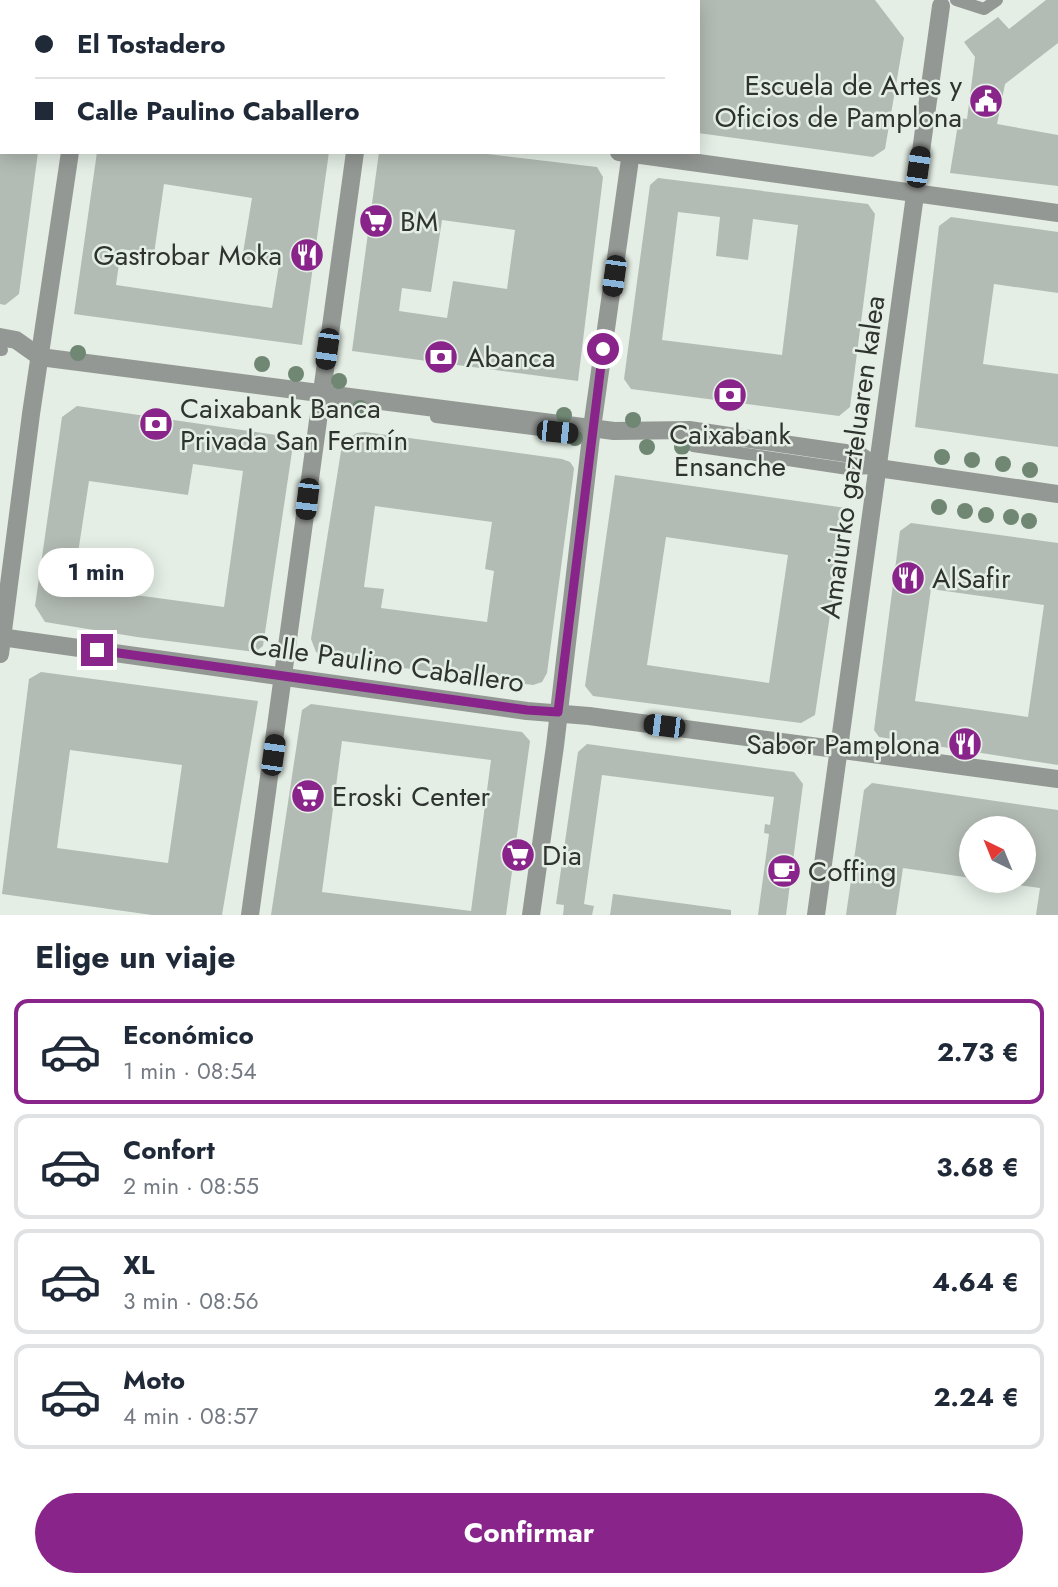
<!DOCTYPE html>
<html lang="es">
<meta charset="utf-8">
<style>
:root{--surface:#fff;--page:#f2f2f3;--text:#1f2937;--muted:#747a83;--line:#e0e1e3;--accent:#89248b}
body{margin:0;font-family:Jost,sans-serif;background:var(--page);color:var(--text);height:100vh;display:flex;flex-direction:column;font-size:26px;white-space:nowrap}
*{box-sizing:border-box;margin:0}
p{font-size:23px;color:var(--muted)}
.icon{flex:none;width:38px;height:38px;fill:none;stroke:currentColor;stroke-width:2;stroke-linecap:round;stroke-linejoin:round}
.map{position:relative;height:915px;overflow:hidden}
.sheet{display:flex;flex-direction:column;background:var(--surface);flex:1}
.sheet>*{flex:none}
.guide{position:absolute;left:0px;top:0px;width:700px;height:154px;box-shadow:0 4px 18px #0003;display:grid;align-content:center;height:154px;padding:0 35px;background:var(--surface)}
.needle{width:46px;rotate:317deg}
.buttons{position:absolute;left:959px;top:816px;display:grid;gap:14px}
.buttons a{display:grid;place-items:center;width:77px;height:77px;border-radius:50%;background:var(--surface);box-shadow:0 4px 18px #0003;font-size:35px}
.end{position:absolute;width:32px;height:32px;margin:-16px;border:9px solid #89248b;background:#fff;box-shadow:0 0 0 4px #fff}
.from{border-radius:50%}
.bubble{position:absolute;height:49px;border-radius:24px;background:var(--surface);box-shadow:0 4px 18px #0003;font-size:23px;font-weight:700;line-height:49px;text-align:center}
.car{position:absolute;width:21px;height:42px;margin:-21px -10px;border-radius:9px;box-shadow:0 0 5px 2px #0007;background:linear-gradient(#222 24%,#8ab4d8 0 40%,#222 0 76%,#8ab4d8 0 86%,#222 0)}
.guide b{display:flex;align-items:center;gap:24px;height:66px;font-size:26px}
.guide b+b{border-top:2px solid var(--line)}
.guide i{width:18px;height:18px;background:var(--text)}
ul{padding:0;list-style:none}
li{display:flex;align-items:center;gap:21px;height:105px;margin:0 14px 10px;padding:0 21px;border:4px solid var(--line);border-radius:14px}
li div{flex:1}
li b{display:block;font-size:26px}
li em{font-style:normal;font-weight:700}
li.active{border-color:var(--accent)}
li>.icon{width:63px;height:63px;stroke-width:1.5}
h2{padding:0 35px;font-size:32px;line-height:84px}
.button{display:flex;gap:14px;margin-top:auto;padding:14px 35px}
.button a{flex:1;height:80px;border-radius:42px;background:var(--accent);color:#fff;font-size:28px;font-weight:700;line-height:80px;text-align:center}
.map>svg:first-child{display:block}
</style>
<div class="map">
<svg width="1058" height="915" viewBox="0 0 1058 915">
<rect width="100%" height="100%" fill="#e4eee5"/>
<g fill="#b3bcb4" fill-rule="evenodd">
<polygon points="698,0 875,0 904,38 885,149 873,157 698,133"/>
<polygon points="1046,0 1058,0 1058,43 1005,84 997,124 1058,135 1058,186 950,173 959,118 967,119 975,57 964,42 998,17 1009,29"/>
<polygon points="0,152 38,152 19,294 5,305 0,304"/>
<path d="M97,152H329L302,345L74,314ZM164,184L252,198L242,259L279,265L272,308L116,285L121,249L154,254Z"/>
<path d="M379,152H471L597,167L603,177L578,381L352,351ZM442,220L515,230L507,289L453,281L447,318L399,311L402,288L431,292Z"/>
<path d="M658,178L868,204L875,214L850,407L839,416L631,389L624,379L650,185ZM678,212L720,217L716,256L748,260L753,219L798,225L782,355L662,340Z"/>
<polygon points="951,217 1058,232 1058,293 994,284 983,364 1058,374 1058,447 915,427 939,226"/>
<path d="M77,406L283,436L293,445L263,646L255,652L137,637L45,622L35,606L62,417ZM193,464L243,471L224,607L113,592L117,558L78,553L89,481L188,495Z"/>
<path d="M365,432L562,459L570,462L574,468L573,477L547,673L542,682L533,685L442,673L326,658L316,652L311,639L341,451L347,439L357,433ZM375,506L492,522L485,569L494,571L487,622L381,608L384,589L364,587Z"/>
<path d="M615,475L846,508L815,715L801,723L593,696L585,686ZM666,537L788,555L769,683L647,665Z"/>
<path d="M911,523L1058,543V765L879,737L874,730L900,531ZM931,589L1044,605L1028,717L915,701Z"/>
<path d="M41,672L258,701L222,915H152L2,894L29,679ZM70,750L182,765L168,863L57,848Z"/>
<path d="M311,704L522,732L530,741L506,915H271L302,710ZM342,741L491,760L471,911L322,892Z"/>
<polygon points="587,744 794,772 803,784 786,915 758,915 769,834 764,833 765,824 770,825 774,797 602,775 584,904 594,906 592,915 563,915 564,905 556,904 578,752"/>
<polygon points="872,783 1058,810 1058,915 1036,915 1040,888 996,882 1024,880 1024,828 971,828 971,878 903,868 896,915 846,915 864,790"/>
<polygon points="613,894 731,910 731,915 610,915"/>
</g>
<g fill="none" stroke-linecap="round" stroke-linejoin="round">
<g stroke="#949894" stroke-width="12">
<polyline points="956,0 984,9 997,0"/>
<polyline points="0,2 2,0"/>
<polyline points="0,350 2,350"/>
<polyline points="436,417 564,433"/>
<polyline points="693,446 848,469 878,468"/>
</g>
<g stroke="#949894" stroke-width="18">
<polyline points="91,2 92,0"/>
<polyline points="376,2 376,0"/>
<polyline points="651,2 652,0"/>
<polyline points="0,64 2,64"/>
<polyline points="619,152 1058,213"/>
<polyline points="0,337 16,340 40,357 614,431 689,430 859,455 878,468 1058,494"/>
<polyline points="0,637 527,711 589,716 1058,779"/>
<polyline points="0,654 31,414 70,152"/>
<polyline points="250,915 355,152"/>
<polyline points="531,915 555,746 592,428 631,152"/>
<polyline points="816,915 941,6"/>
</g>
</g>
<g fill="#708774">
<circle cx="78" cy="353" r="8"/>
<circle cx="262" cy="364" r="8"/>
<circle cx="296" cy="374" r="8"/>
<circle cx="339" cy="381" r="8"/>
<circle cx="360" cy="408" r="8"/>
<circle cx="564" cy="415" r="8"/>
<circle cx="633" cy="420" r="8"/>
<circle cx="575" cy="438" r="8"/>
<circle cx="647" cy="447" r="8"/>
<circle cx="682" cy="447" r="8"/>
<circle cx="942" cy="457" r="8"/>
<circle cx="972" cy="460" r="8"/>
<circle cx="1003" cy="464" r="8"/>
<circle cx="1030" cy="470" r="8"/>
<circle cx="939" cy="507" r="8"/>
<circle cx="965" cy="511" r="8"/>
<circle cx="986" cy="515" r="8"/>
<circle cx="1011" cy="517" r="8"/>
<circle cx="1029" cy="521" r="8"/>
</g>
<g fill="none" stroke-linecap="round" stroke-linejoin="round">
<polyline stroke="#89248b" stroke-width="9" points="97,650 527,710 558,712 603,349"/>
</g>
<defs>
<g id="civic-disc" transform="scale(1.75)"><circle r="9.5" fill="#89248b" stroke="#e4eee5"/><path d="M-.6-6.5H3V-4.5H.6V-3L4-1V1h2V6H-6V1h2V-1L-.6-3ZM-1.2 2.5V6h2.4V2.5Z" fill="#fff"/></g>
<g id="supermarket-disc" transform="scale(1.75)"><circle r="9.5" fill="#89248b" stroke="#e4eee5"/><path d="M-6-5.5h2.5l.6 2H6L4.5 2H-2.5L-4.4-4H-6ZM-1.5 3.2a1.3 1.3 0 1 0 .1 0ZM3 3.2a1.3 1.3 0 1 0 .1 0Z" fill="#fff"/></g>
<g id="restaurant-disc" transform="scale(1.75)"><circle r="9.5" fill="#89248b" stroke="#e4eee5"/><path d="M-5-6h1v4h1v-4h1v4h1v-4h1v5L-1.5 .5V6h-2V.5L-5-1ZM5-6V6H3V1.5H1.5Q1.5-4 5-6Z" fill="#fff"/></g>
<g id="bank-disc" transform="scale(1.75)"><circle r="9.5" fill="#89248b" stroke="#e4eee5"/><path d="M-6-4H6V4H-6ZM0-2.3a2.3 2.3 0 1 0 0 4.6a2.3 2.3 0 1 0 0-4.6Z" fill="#fff"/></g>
<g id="cafe-disc" transform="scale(1.75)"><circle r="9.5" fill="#89248b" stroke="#e4eee5"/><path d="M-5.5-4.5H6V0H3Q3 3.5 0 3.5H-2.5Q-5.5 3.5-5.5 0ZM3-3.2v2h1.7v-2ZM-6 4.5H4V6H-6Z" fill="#fff"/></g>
</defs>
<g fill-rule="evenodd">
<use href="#civic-disc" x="986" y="101"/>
<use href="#supermarket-disc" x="376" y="221"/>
<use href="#restaurant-disc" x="307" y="255"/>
<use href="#bank-disc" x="441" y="357"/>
<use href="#bank-disc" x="730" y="395"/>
<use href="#bank-disc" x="156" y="424"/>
<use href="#restaurant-disc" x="908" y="578"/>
<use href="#restaurant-disc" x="965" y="744"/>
<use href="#supermarket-disc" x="308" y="796"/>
<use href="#supermarket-disc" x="518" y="855"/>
<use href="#cafe-disc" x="784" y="871"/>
</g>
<g text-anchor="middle" stroke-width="5" stroke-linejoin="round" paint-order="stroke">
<g font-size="28" fill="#2f332f" stroke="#e4eee5" text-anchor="start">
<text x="962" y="95" text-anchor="end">Escuela de Artes y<tspan x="962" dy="32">Oficios de Pamplona</tspan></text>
<text x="400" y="231">BM</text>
<text x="282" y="265" text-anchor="end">Gastrobar Moka</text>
<text x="466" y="367">Abanca</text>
<text x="180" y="418">Caixabank Banca<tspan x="180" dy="32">Privada San Fermín</tspan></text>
<text x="730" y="444" text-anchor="middle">Caixabank<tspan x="730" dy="32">Ensanche</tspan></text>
<text x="932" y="588">AlSafir</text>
<text x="940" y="754" text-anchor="end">Sabor Pamplona</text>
<text x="332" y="806">Eroski Center</text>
<text x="542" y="865">Dia</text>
<text x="808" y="881">Coffing</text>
</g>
<g font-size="28" fill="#2f332f" stroke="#e4eee5">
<text transform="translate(852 457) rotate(-82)" y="10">Amaiurko gazteluaren kalea</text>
<text transform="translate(387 663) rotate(8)" y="10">Calle Paulino Caballero</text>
</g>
</g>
</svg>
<div class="buttons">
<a><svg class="needle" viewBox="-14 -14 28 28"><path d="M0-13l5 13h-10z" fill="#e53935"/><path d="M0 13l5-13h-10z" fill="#747a83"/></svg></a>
</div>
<i class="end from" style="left:603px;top:349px"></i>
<i class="end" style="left:97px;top:650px"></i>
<div class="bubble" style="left:38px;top:548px;width:116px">1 min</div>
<i class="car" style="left:918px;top:167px;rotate:8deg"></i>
<i class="car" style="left:614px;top:276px;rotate:188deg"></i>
<i class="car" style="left:327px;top:349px;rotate:188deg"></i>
<i class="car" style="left:557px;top:432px;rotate:96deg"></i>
<i class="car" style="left:307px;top:499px;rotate:187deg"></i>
<i class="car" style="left:664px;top:726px;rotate:277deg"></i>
<i class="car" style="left:273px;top:755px;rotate:8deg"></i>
<div class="guide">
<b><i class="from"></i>El Tostadero</b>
<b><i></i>Calle Paulino Caballero</b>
</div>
</div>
<section class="sheet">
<h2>Elige un viaje</h2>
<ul>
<li class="active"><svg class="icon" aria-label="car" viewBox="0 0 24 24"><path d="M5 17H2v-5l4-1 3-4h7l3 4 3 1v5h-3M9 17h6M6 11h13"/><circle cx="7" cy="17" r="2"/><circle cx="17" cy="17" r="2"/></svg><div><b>Económico</b><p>1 min · 08:54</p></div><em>2.73 €</em></li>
<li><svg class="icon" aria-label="car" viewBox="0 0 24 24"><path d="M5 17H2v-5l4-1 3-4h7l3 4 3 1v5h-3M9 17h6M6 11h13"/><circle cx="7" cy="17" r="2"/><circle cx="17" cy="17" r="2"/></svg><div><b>Confort</b><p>2 min · 08:55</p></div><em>3.68 €</em></li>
<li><svg class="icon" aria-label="car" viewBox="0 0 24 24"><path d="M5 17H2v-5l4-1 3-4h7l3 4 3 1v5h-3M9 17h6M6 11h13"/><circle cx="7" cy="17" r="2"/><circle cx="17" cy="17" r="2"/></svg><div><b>XL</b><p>3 min · 08:56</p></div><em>4.64 €</em></li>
<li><svg class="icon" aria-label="car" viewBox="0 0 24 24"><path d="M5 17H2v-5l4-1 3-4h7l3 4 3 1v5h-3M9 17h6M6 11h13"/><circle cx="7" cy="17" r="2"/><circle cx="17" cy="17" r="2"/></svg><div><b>Moto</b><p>4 min · 08:57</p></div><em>2.24 €</em></li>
</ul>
<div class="button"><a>Confirmar</a></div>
</section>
